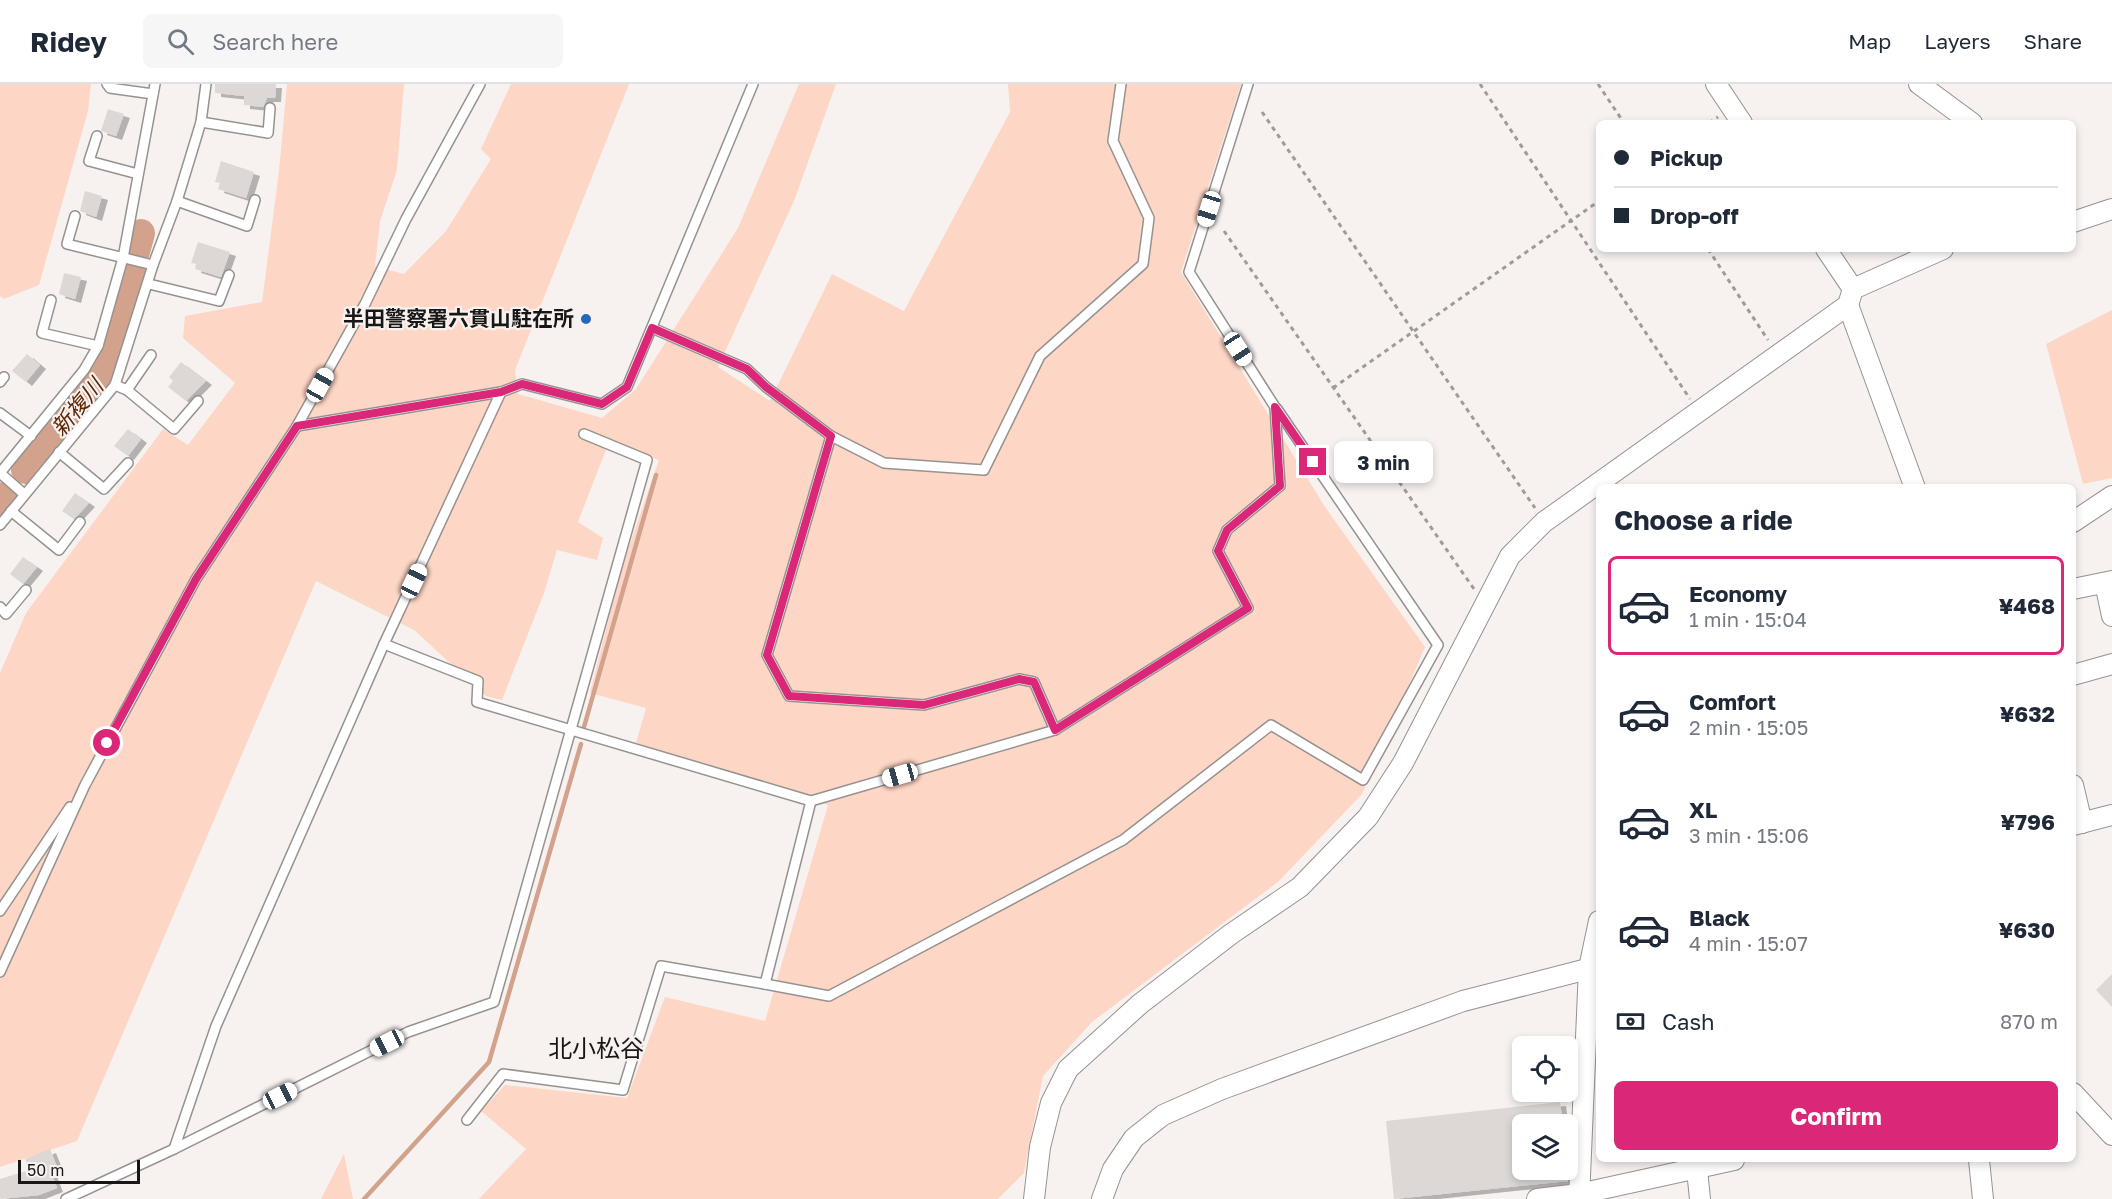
<!DOCTYPE html>
<meta charset="utf-8">
<style>
:root{--surface:#fff;--page:#f6f6f7;--text:#1f2937;--muted:#747a83;--line:#e0e1e3;--accent:#db2777}
body{margin:0;font-family:"Golos Text","Noto Sans JP",sans-serif;background:var(--page);color:var(--text);height:100vh;display:flex;flex-direction:column;font-size:22px;white-space:nowrap}
*{box-sizing:border-box;margin:0}
p{font-size:20px;color:var(--muted)}
.icon{flex:none;width:33px;height:33px;fill:none;stroke:currentColor;stroke-width:2;stroke-linecap:round;stroke-linejoin:round}
.map{position:relative;flex:1;overflow:hidden}
.details{position:absolute;left:1596px;top:400px;width:480px;height:678px;display:flex;flex-direction:column;background:var(--surface);border-radius:9px;box-shadow:0 3px 9px #0003}
.details>*{flex:none}
.guide{position:absolute;left:1596px;top:36px;width:480px;height:132px;border-radius:9px;box-shadow:0 3px 9px #0003;display:grid;align-content:center;height:132px;padding:0 18px;background:var(--surface)}
.fabs{position:absolute;left:1512px;top:952px;display:grid;gap:12px}
.fabs a{display:grid;place-items:center;width:66px;height:66px;border-radius:9px;background:var(--surface);box-shadow:0 3px 9px #0003;font-size:30px}
.scale{position:absolute;left:18px;bottom:15px;width:122px;box-sizing:border-box;padding-left:6px;border:3px solid #191716;border-top:0;font-size:16px;line-height:21px;white-space:nowrap;color:#191716;-webkit-text-stroke:4px #f7f2f0;paint-order:stroke}
.end{position:absolute;width:27px;height:27px;margin:-14px;border:8px solid #db2777;background:#fff;box-shadow:0 0 0 3px #fff}
.from{border-radius:50%}
.bubble{position:absolute;height:42px;border-radius:9px;background:var(--surface);box-shadow:0 3px 9px #0003;font-size:20px;font-weight:700;line-height:42px;text-align:center}
.car{position:absolute;width:18px;height:36px;margin:-18px -9px;border-radius:8px;box-shadow:0 0 4px 2px #0007;background:linear-gradient(#fff 24%,#345 0 40%,#fff 0 76%,#345 0 86%,#fff 0)}
.guide b{display:flex;align-items:center;gap:21px;height:57px;font-size:22px}
.guide b+b{border-top:2px solid var(--line)}
.guide i{width:15px;height:15px;background:var(--text)}
ul{padding:0;list-style:none}
li{display:flex;align-items:center;gap:18px;height:99px;margin:0 12px 9px;padding:0 6px;border:3px solid transparent;border-radius:9px}
li div{flex:1}
li b{display:block;font-size:22px}
li em{font-style:normal;font-weight:700}
li.selected{border-color:var(--accent)}
li>.icon{width:54px;height:54px;stroke-width:1.5}
h2{padding:0 18px;font-size:27px;line-height:72px}
.pay{display:flex;align-items:center;gap:15px;height:66px;padding:0 18px;font-size:22px}
.pay p{margin-inline-start:auto}
.button{display:flex;gap:12px;margin-top:auto;padding:12px 18px}
.button a{flex:1;height:69px;border-radius:9px;background:var(--accent);color:#fff;font-size:24px;font-weight:700;line-height:69px;text-align:center}
header{display:flex;align-items:center;gap:36px;box-sizing:border-box;height:84px;padding:0 30px;background:var(--surface);border-bottom:2px solid var(--line)}
header strong{font-size:28px}
nav{display:flex;gap:33px;margin-inline-start:auto;font-size:21px}
.search{width:420px;height:54px;background:var(--page);display:flex;align-items:center;gap:15px;box-sizing:border-box;padding:0 21px;border-radius:9px;color:var(--muted);font-size:22px}
.map>svg:first-child{display:block}
</style>
<header>
<strong>Ridey</strong>
<div class="search"><svg class="icon" aria-label="search" viewBox="0 0 24 24"><circle cx="10" cy="10" r="6"/><path d="M15 15l6 6"/></svg>Search here</div>
<nav><a>Map</a><a>Layers</a><a>Share</a></nav>
</header>
<div class="map">
<svg width="2112" height="1115" viewBox="0 0 2112 1115">
<defs>
<filter id="shadow"><feDropShadow dx="6" dy="4" stdDeviation="0" flood-color="#0004"/></filter>
</defs>
<rect width="100%" height="100%" fill="#f7f2f0"/>
<g fill="#fdd6c5">
<polygon points="0,0 91,0 88,27 39,201 4,215 0,212"/>
<polygon points="287,0 404,0 397,86 380,137 375,182 404,190 446,147 491,75 481,65 511,0 629,0 515,286 518,310 602,334 636,305 738,144 799,0 836,0 794,117 718,283 770,317 832,190 904,227 1010,28 1008,0 1241,0 1181,188 1325,423 1425,563 1362,710 1279,797 1092,938 1043,992 1024,1089 998,1115 479,1115 526,1065 481,1027 505,1001 627,1014 665,913 765,937 828,721 636,659 646,624 590,609 621,486 659,376 609,358 578,438 603,454 597,476 557,466 544,509 502,616 486,612 414,546 316,497 77,1057 0,1083 0,589 26,529 163,345 188,361 235,299 183,254 185,232 262,218 279,87"/>
<polygon points="2112,226 2112,394 2083,400 2046,260"/>
<polygon points="344,1070 353,1115 321,1115"/>
</g>
<g fill="none" stroke-linecap="round" stroke-linejoin="round">
<g stroke="#d3a28c" stroke-width="4.5">
<polyline points="584,643 656,391"/>
<polyline points="364,1115 489,978 581,660"/>
</g>
<g stroke="#d3a28c" stroke-width="28">
<polyline points="136,168 141,149"/>
<polyline points="25,386 106,288 133,183"/>
<polyline points="0,417 4,412"/>
</g>
</g>
<g fill="#ddd8d6" filter="url(#shadow)">
<polygon points="215,0 276,0 275,14 267,14 263,23 244,21 244,12 215,9"/>
<polygon points="108,25 124,30 116,52 101,47"/>
<polygon points="221,77 254,88 246,114 218,105 220,99 215,98"/>
<polygon points="85,107 102,112 96,133 80,127"/>
<polygon points="198,158 230,168 221,193 195,185 196,180 191,179"/>
<polygon points="64,189 81,193 75,215 59,210"/>
<polygon points="27,270 40,281 26,298 12,287"/>
<polygon points="181,278 206,297 186,317 168,303 173,297 169,293"/>
<polygon points="128,345 141,355 128,372 114,362"/>
<polygon points="75,409 89,419 74,435 62,427"/>
<polygon points="23,473 37,483 23,500 10,490"/>
<polygon points="2112,890 2112,923 2096,906"/>
<polygon points="1560,1018 1563,1041 1522,1041 1522,1086 1568,1086 1568,1097 1394,1115 1386,1037"/>
<polygon points="50,1065 57,1083 50,1086 57,1104 39,1111 0,1115 0,1095 29,1086 25,1075"/>
</g>
<g fill="none" stroke-linecap="round" stroke-linejoin="round">
<g stroke="#969290" stroke-width="12">
<g id="lane">
<polyline points="107,0 110,4 153,10"/>
<polyline points="201,38 268,49 270,24"/>
<polyline points="97,52 89,77 138,90"/>
<polyline points="177,117 247,142 255,116"/>
<polyline points="75,132 67,160 153,181"/>
<polyline points="149,200 219,217 229,191"/>
<polyline points="51,216 42,249 98,262"/>
<polyline points="652,244 747,285 766,303 831,352 884,379 984,386 1040,272 1143,180 1149,134 1113,57 1121,0"/>
<polyline points="0,298 4,293"/>
<polyline points="115,301 127,306 174,345 198,317"/>
<polyline points="127,306 151,271"/>
<polyline points="0,329 31,352"/>
<polyline points="297,342 501,308"/>
<polyline points="831,352 767,571 789,612 924,621 1019,595 1034,598 1055,646"/>
<polyline points="59,368 104,405 128,379"/>
<polyline points="0,389 84,286 98,262 123,174 155,0"/>
<polyline points="0,389 24,410"/>
<polyline points="11,427 59,466 80,438"/>
<polyline points="0,441 115,301 153,181 177,117 201,38 206,0"/>
<polyline points="0,523 6,530 26,506"/>
<polyline points="384,560 478,597 477,618 811,717 1055,646 1248,524 1218,467 1227,446 1280,402 1275,323 1189,188 1248,0"/>
<polyline points="0,827 70,723"/>
<polyline points="0,888 85,701 196,495 297,342 365,220 406,135 480,0"/>
<polyline points="765,900 829,912 1123,756 1271,641 1363,696 1438,561 1277,325"/>
<polyline points="467,1036 503,990 623,1006 661,882 765,900 811,717"/>
<polyline points="174,1065 216,942 384,560 501,308 522,300 602,320 627,303 753,0"/>
<polyline points="66,1115 174,1065 408,948 494,918 647,376 584,350"/>
</g>
</g>
<g stroke="#969290" stroke-width="22">
<g id="street">
<polyline points="1716,0 1742,39"/>
<polyline points="1919,0 1972,39"/>
<polyline points="2073,138 2112,125"/>
<polyline points="1826,165 1853,205"/>
<polyline points="1848,221 1915,404"/>
<polyline points="2073,438 2112,412"/>
<polyline points="2105,499 2112,532"/>
<polyline points="2073,505 2112,497"/>
<polyline points="2073,591 2112,580"/>
<polyline points="2073,701 2082,739"/>
<polyline points="2073,741 2112,731"/>
<polyline points="2073,1009 2112,1051"/>
<polyline points="1696,1076 1700,1115"/>
<polyline points="1979,1076 1983,1115"/>
<polyline points="1034,1115 1040,1063 1051,1019 1068,985 1140,920 1231,850 1300,803 1368,733 1403,679 1510,472 1544,438 1848,221 1853,205 1943,165"/>
<polyline points="1102,1115 1113,1085 1134,1054 1163,1031 1222,1005 1463,917 1599,882"/>
<polyline points="1537,1115 1579,1110 1734,1076"/>
<polyline points="1579,1115 1589,884 1599,837"/>
</g>
</g>
<g stroke="#9e9b99" stroke-width="3" stroke-dasharray="4.5 4.5" stroke-linecap="butt">
<polyline points="1480,0 1690,315"/>
<polyline points="1598,0 1624,39"/>
<polyline points="1262,28 1535,424"/>
<polyline points="1709,39 1718,33"/>
<polyline points="1224,147 1474,505"/>
<polyline points="1708,165 1768,256"/>
<polyline points="1333,304 1599,117"/>
</g>
<use href="#lane" stroke="#fff" stroke-width="9"/>
<use href="#street" stroke="#fff" stroke-width="20"/>
</g>
<g fill="none" stroke-linecap="round" stroke-linejoin="round">
<polyline stroke="#db2777" stroke-width="8" points="107,659 196,495 297,342 501,308 522,300 602,320 627,303 652,244 747,285 766,303 831,352 767,571 789,612 924,621 1019,595 1034,598 1055,646 1248,524 1218,467 1227,446 1280,402 1275,323 1313,378"/>
</g>
<circle fill="#2468b8" stroke="#f7f2f0" stroke-width="2" cx="586" cy="235" r="6"/>
<g text-anchor="middle" stroke-width="4.5" stroke-linejoin="round" paint-order="stroke">
<g font-size="21" font-weight="bold" fill="#191716" stroke="#f7f2f0" text-anchor="end">
<text x="574" y="242">半田警察署六貫山駐在所</text>
</g>
<g font-size="22" font-style="italic" fill="#5f2401" stroke="#f7f2f0">
<text transform="translate(77 323) rotate(-50)" y="8">新複川</text>
</g>
<g font-size="24" fill="#191716" stroke="#f7f2f0">
<text x="596" y="973">北小松谷</text>
</g>
</g>
</svg>
<div class="fabs">
<a><svg class="icon" aria-label="locate" viewBox="0 0 24 24"><circle cx="12" cy="12" r="6"/><path d="M12 2v4M12 18v4M2 12h4M18 12h4"/></svg></a>
<a><svg class="icon" aria-label="layers" viewBox="0 0 24 24"><path d="M12 4l9 5-9 5-9-5zM3 14l9 5 9-5"/></svg></a>
</div>
<div class="scale">50 m</div>
<i class="end from" style="left:107px;top:659px"></i>
<i class="end" style="left:1313px;top:378px"></i>
<div class="bubble" style="left:1334px;top:357px;width:99px">3 min</div>
<i class="car" style="left:1209px;top:125px;rotate:197deg"></i>
<i class="car" style="left:1238px;top:265px;rotate:147deg"></i>
<i class="car" style="left:320px;top:301px;rotate:29deg"></i>
<i class="car" style="left:414px;top:497px;rotate:25deg"></i>
<i class="car" style="left:900px;top:691px;rotate:254deg"></i>
<i class="car" style="left:387px;top:959px;rotate:243deg"></i>
<i class="car" style="left:280px;top:1012px;rotate:63deg"></i>
<div class="guide">
<b><i class="from"></i>Pickup</b>
<b><i></i>Drop-off</b>
</div>
<section class="details">
<h2>Choose a ride</h2>
<ul>
<li class="selected"><svg class="icon" aria-label="car" viewBox="0 0 24 24"><path d="M5 17H2v-5l4-1 3-4h7l3 4 3 1v5h-3M9 17h6M6 11h13"/><circle cx="7" cy="17" r="2"/><circle cx="17" cy="17" r="2"/></svg><div><b>Economy</b><p>1 min · 15:04</p></div><em>¥468</em></li>
<li><svg class="icon" aria-label="car" viewBox="0 0 24 24"><path d="M5 17H2v-5l4-1 3-4h7l3 4 3 1v5h-3M9 17h6M6 11h13"/><circle cx="7" cy="17" r="2"/><circle cx="17" cy="17" r="2"/></svg><div><b>Comfort</b><p>2 min · 15:05</p></div><em>¥632</em></li>
<li><svg class="icon" aria-label="car" viewBox="0 0 24 24"><path d="M5 17H2v-5l4-1 3-4h7l3 4 3 1v5h-3M9 17h6M6 11h13"/><circle cx="7" cy="17" r="2"/><circle cx="17" cy="17" r="2"/></svg><div><b>XL</b><p>3 min · 15:06</p></div><em>¥796</em></li>
<li><svg class="icon" aria-label="car" viewBox="0 0 24 24"><path d="M5 17H2v-5l4-1 3-4h7l3 4 3 1v5h-3M9 17h6M6 11h13"/><circle cx="7" cy="17" r="2"/><circle cx="17" cy="17" r="2"/></svg><div><b>Black</b><p>4 min · 15:07</p></div><em>¥630</em></li>
</ul>
<div class="pay"><svg class="icon" aria-label="cash" viewBox="0 0 24 24"><path d="M3 7h18v10H3z"/><circle cx="12" cy="12" r="2"/></svg>Cash<p>870 m</p></div>
<div class="button"><a>Confirm</a></div>
</section>
</div>
